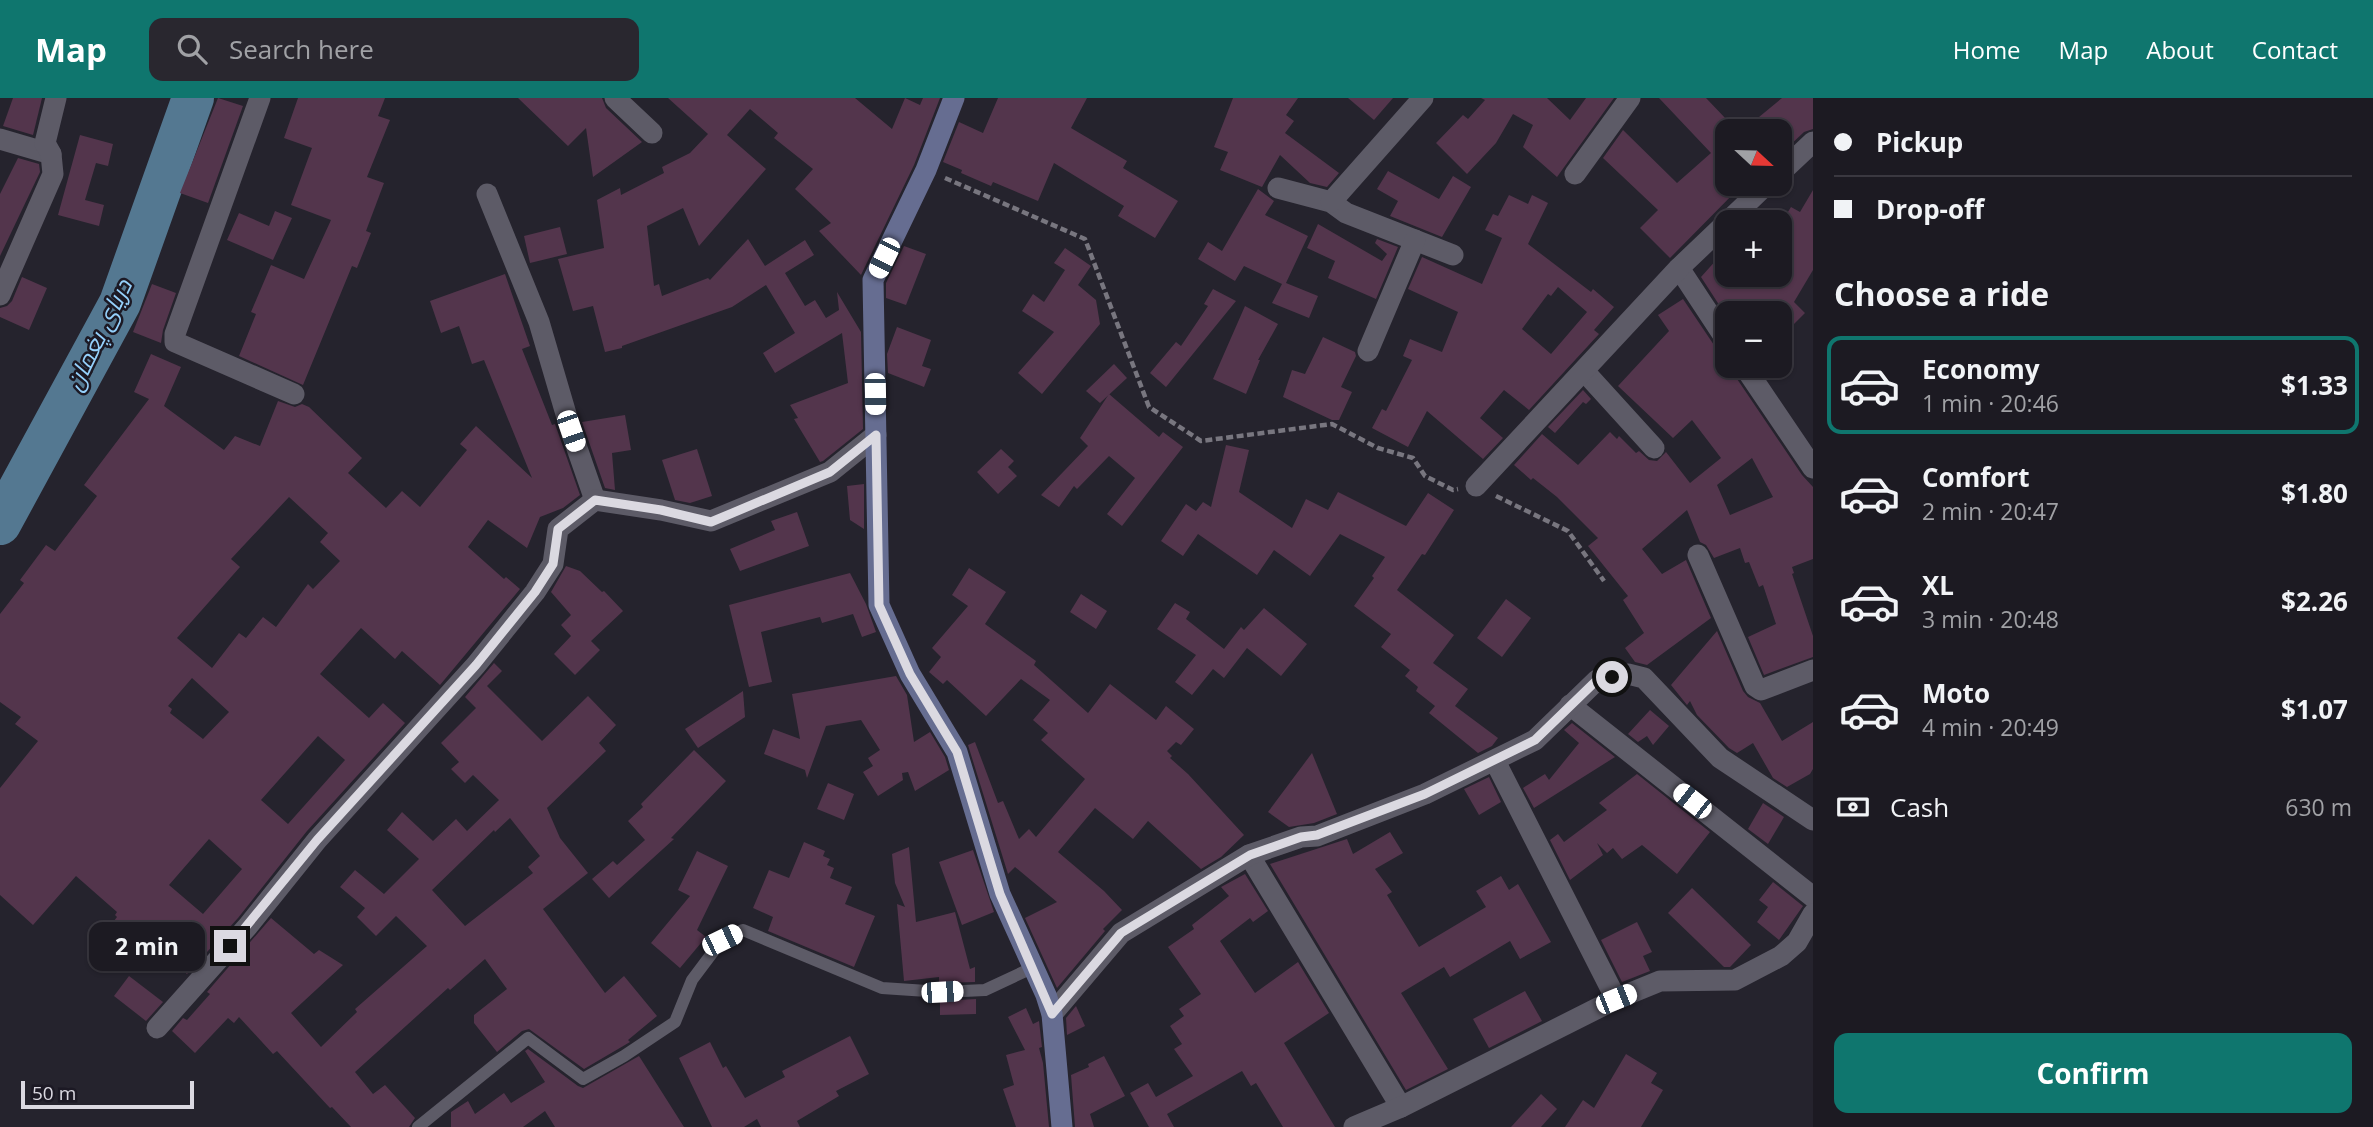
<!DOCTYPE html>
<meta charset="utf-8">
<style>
:root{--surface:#1c1a22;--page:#29272f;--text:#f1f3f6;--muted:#a0a1a5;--line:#3a3840;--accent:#0f766e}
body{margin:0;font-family:"Open Sans",Cairo,sans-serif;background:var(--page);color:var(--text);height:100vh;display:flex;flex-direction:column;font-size:26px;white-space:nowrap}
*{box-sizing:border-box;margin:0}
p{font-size:23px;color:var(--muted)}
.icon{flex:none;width:38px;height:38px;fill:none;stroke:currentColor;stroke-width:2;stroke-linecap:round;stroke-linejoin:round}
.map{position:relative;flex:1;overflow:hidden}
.side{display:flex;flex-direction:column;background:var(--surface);width:560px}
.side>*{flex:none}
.hud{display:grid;align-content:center;height:154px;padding:0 21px;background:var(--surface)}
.needle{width:46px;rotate:112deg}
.fabs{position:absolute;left:1715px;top:21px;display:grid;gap:14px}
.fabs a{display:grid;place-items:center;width:77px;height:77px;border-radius:14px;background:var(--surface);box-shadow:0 2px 5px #0004,0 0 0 2px var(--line);font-size:35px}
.scale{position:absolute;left:21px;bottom:18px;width:173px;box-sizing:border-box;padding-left:7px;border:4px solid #dbd9e1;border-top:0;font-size:19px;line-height:24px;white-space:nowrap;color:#dbd9e1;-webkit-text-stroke:5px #1c1924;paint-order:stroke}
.end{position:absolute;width:32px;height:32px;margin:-16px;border:9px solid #dbd9e1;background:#111;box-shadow:0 0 0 4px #111}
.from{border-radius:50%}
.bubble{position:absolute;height:49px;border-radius:14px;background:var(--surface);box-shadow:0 2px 5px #0004,0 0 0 2px var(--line);font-size:23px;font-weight:700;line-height:49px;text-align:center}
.car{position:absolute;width:21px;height:42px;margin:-21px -10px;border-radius:9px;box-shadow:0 0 5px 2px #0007;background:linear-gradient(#fff 24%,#345 0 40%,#fff 0 76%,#345 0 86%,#fff 0)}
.hud b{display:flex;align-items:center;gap:24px;height:66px;font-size:26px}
.hud b+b{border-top:2px solid var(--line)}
.hud i{width:18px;height:18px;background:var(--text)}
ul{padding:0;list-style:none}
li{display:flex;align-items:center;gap:21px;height:98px;margin:0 14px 10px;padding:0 7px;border:4px solid transparent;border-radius:14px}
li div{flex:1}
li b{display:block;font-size:26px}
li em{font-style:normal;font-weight:700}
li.selected{border-color:var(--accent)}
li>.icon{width:63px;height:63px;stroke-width:1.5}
h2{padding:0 21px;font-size:32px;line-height:84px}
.pay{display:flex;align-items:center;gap:18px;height:77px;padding:0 21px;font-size:26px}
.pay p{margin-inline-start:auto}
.action{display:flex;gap:14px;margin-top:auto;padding:14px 21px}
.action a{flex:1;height:80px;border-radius:14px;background:var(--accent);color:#fff;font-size:28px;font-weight:700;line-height:80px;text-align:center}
header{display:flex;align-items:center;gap:42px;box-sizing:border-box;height:98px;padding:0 35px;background:var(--accent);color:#fff}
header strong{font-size:33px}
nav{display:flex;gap:38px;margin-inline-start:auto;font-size:24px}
.search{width:490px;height:63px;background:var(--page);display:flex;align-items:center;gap:18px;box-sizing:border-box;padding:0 24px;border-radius:14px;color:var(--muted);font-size:26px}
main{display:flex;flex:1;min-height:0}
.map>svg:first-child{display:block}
</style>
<header>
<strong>Map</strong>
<div class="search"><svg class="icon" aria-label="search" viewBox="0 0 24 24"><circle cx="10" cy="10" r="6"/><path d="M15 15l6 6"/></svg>Search here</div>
<nav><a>Home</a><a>Map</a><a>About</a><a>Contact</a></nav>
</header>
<main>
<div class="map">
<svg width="1813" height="1029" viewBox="0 0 1813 1029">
<rect width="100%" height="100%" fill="#25232d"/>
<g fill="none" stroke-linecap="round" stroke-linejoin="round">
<polyline stroke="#547891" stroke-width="42" points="0,426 120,205 193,0"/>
</g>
<g fill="#53354c" fill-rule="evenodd">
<polygon points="13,0 42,0 33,37 3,28"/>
<polygon points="218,0 243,8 208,105 180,95"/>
<polygon points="298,0 385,0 378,18 390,22 367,79 384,85 366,133 371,135 357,170 352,168 303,287 239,258 256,216 251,214 271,167 304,181 331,122 291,107 312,50 284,40"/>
<polygon points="518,0 602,0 606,10 642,44 593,79 586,30 568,48"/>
<polygon points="668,0 855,0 892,31 905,0 920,7 923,0 940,0 914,67 861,177 819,133 831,125 795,91 813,71 774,40 778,35 750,11 727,37 766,71 699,148 683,110 647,128 654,188 659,186 662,198 708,180 710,182 748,141 765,168 805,142 814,157 785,175 805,208 815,202 826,220 839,212 837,194 861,234 863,331 823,363 820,364 794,321 798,320 790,307 848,285 842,235 775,275 763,255 795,235 766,187 732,209 622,248 622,250 605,254 593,208 573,213 558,161 604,150 597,102 620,90 621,97 664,75 662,69 690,55 708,36"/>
<polygon points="998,0 1087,0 1071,30 1127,63 1123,70 1178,103 1155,140 1118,118 1124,108 1054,65 1038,103 993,84 991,88 961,75 962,72 943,64 959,24 983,35"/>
<polygon points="1233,0 1298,0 1286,17 1294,23 1285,35 1339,75 1327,89 1310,85 1280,57 1262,89 1220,72 1228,54 1214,49"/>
<polygon points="1348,0 1393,0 1374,22"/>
<polygon points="1481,0 1547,0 1570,22 1586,0 1614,0 1557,79 1523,49 1533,27 1513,16 1496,45 1467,76 1436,45 1463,17 1468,21 1485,2"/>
<polygon points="1659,0 1706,0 1727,22 1727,86 1743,86 1670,160 1640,130 1658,112 1603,60 1623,32 1677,85 1711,55"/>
<polygon points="1782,0 1813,0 1813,31 1804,34 1787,50 1780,42 1780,33 1742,33"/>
<polygon points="80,37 113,46 108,68 96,65 85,102 104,107 99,128 58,117"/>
<polygon points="18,60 39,66 40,74 0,158 0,96"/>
<polygon points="1388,73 1439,101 1453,78 1471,89 1442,139 1390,118 1398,103 1377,91"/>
<polygon points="1258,91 1274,103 1265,117 1308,138 1286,185 1318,198 1309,220 1272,205 1282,186 1244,168 1235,183 1198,161 1208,144 1222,153"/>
<polygon points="1813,92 1813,172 1794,204 1805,215 1780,240 1780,215 1727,215 1727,219 1701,179 1727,150 1727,177 1759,177 1780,191 1780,127 1791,109 1800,114"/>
<path d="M1509,97L1528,106L1532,97L1548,105L1528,146L1591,194L1593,191L1614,209L1594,232L1599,236L1529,312L1504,292L1480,320L1503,340L1483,361L1427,313L1408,349L1372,330L1382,311L1386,313L1412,262L1403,258L1410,241L1442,254L1458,214L1408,191L1422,159L1482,186L1502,140L1485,132L1493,116L1498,118ZM1558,189L1587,214L1551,256L1522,231L1548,196L1551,198Z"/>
<polygon points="275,113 292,120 273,162 227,142 239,115 269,128"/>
<polygon points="1318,126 1382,163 1387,156 1375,145 1377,141 1398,149 1376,201 1328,180 1335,163 1307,150"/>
<polygon points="560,129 567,156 530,165 524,138"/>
<polygon points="904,148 926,156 906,207 886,200 886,185"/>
<polygon points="1065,150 1091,168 1078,187 1096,202 1100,226 1042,296 1018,275 1054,234 1022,213 1033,196 1044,204 1065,172 1054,165"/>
<path d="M505,176L530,248L522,251L552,327L555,326L580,397L563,410L540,419L527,450L488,422L468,449L504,481L506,479L520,491L440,587L402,553L395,561L361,530L320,576L369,620L383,605L405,625L307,733L238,820L187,876L141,837L114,872L90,854L117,819L115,817L117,814L76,778L33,827L0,797V690L38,643L15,626L21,619L0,604V516L24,485L20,482L46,447L55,453L97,398L84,387L149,301L134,294L151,256L181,269L164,308L224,352L235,338L260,348L278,303L295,309L302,306L309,309L362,360L348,375L386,410L402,393L420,409L467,352L460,346L476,328L532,380L484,262L472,266L459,228L441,235L430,203ZM289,399L328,435L320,444L340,463L313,491L308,486L276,529L263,519L246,540L239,535L212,570L177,540L240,469L231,461ZM192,580L229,614L203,641L170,615L172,611L168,608ZM318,638L345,662L288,726L261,702ZM209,741L242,771L203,816L169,787Z"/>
<polygon points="22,179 47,190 29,232 0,219 0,210 7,208 12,203"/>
<polygon points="152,186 176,195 163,232 161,245 133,234"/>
<polygon points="1213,191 1236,203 1166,289 1150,275 1176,244 1181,248 1208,208 1204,206"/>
<path d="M1683,201L1716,250L1727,256V268H1731L1733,275L1802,377L1813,389V461L1792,469L1794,475L1792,476L1813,538V559L1764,577L1748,539L1776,526L1763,487L1759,489L1749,464L1745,465L1740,450L1714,460L1706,447L1700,444L1687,412L1642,451L1662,476L1686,462L1711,520L1647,567L1635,564L1625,550L1644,535L1623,502L1628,498L1588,448L1598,440L1557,399L1533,380L1531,382L1514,367L1542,336L1578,367L1610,334L1617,341L1619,338L1636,355L1639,353L1649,362L1657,363L1666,354L1690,385L1721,360L1692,322L1673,340L1618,288L1669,233L1658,217ZM1752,360L1773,399L1730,417L1717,387Z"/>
<polygon points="1245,208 1278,226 1258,262 1260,262 1246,296 1213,281"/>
<polygon points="897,229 931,242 922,268 931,271 924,289 888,275 887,256"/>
<polygon points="1323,239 1355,254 1356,258 1341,289 1352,294 1339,322 1332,322 1283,299 1292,272 1305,276"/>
<polygon points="1114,266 1127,280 1100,305 1086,293"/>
<polygon points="1583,292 1591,301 1586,306 1583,304 1555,335 1548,329"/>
<polygon points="1109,296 1159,339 1163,334 1183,349 1122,428 1107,416 1135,380 1109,358 1077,391 1074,388 1059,409 1041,397 1088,348 1080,340"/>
<polygon points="625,317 631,352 612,355 615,392 605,390 582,324"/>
<polygon points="1226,347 1249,352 1239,394 1292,430 1306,401 1328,412 1338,394 1406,428 1428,395 1454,412 1425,457 1422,456 1397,492 1454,537 1433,565 1468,591 1455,608 1498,640 1492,648 1478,655 1429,615 1435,608 1416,593 1418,589 1405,578 1410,572 1381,549 1391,536 1354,508 1374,480 1372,478 1385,459 1340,436 1310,478 1274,452 1257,477 1198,436 1183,458 1161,443 1186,406 1196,413 1203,404 1211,409"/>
<polygon points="697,351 712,398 690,405 675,402 662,362"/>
<polygon points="1001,351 1014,363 1008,369 1017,378 998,396 977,374"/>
<polygon points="864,386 864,431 850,422 847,388"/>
<polygon points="797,414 809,448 740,473 730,451 775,432 771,423"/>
<polygon points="566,468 580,473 602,494 604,493 623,513 591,543 600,552 575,577 554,556 571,538 561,527 571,517 551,494"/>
<polygon points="969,470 1006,494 985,526 1036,563 1034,567 1088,615 1110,586 1156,622 1166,608 1194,631 1181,647 1176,644 1167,653 1172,658 1170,660 1188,676 1244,737 1221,759 1201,771 1148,723 1133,741 1095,710 1058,754 1104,793 1122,812 1103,831 1105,833 1057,890 1025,820 1057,804 1015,769 1008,776 968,647 975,644 998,705 1003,703 1019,741 1029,731 1036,739 1085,681 1041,642 1048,635 1033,622 1050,602 1021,581 986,618 947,582 943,586 929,574 941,559 932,550 968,508 952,497"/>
<polygon points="850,475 866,506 876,534 862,539 853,516 822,525 820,519 761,534 772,584 749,589 729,507"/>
<polygon points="1081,496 1107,513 1096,531 1070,514"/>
<polygon points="1506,501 1531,520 1502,559 1477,540"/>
<polygon points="1175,505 1190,514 1186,521 1224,551 1241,529 1244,532 1264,510 1307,546 1281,578 1247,550 1224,580 1213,571 1192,597 1175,584 1196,557 1157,531"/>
<polygon points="1717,533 1743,593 1748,599 1760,605 1782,643 1813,624 1813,671 1810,676 1787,689 1773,680 1753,645 1737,655 1729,650 1697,617 1690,603 1687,607 1671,587"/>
<path d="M494,565L502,573L487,588L542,643L588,598L616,627L599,645L606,653L547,710L560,740L588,775L543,811L605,895L624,878L657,918L628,942L630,944L584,971L529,931L522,933L497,954L474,925V917L507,891L485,861L450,892L448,890L355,974L373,996L385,987L415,1020L409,1029H351L332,1009L330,1010L277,953L273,956L239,919L234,925L228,920L195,955L172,933L183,920L187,922L210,896L207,894L271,820L314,856L319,852L343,867L291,915L321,949L357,914L355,911L427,848L396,818L376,838L357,819L365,810L340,789L355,772L384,796L419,761L387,732L402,714L433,743L456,721L467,733L499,702L473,677L465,685L451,671L459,664L441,645L476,610L465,599ZM510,720L540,758L528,769L533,775L465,828L432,792L494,732L495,734Z"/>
<polygon points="896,578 907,597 914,644 930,634 945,659 949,672 915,693 908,674 902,675 903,682 878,698 863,674 873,668 868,660 880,652 861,622 826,628 807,680 805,672 764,656 773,631 800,641 792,596"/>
<polygon points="743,593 745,619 698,650 685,631"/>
<polygon points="1650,612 1669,628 1653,647 1647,638 1638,644 1628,636"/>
<polygon points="1572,625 1615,659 1534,710 1523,690 1545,676 1549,682 1579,645 1564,632"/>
<polygon points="694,652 726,683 671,740 674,741 609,800 592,781 613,763 617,767 645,742 628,723 643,709 641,706"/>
<polygon points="1312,655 1337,716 1314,725 1289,729 1268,714"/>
<polygon points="1637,676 1710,734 1677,776 1642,747 1622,761 1613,750 1607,755 1597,745 1603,757 1570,782 1550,742 1558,736 1564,744 1607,712 1599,705"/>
<polygon points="1489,679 1501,704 1479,717 1464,691"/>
<polygon points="828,685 854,696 844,722 817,711"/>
<polygon points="1763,705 1784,719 1768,746 1748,731"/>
<polygon points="1390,734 1403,755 1375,771 1392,794 1387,797 1419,849 1486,809 1476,793 1501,778 1509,792 1518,786 1551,844 1520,861 1510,843 1450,879 1444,869 1401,895 1448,971 1406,992 1270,766 1347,741 1353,756"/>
<polygon points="804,744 825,753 823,758 830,761 827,767 834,770 830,780 852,789 845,806 875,818 854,869 768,833 773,819 753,810 769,772 789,780"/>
<polygon points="909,749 916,824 955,814 970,871 975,869 975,884 939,885 939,879 904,883 897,806 905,809 895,785 892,756"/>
<polygon points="973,752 994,814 962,827 939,764"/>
<polygon points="697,753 728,768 697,832 706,839 680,870 651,845 690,798 678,792"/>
<polygon points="1245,776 1268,813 1253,824 1250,820 1220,843 1255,895 1298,864 1329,915 1284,945 1335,1029 1283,1029 1256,985 1251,988 1242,973 1167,1016 1174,1029 1149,1029 1130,995 1148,985 1156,999 1193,978 1174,951 1182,946 1170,928 1184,918 1179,911 1201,896 1168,849 1194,831 1192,827 1229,798 1221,789"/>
<polygon points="1773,784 1803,808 1779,842 1757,824 1768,809 1759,802"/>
<polygon points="1692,790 1751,847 1730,869 1724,869 1668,815"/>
<polygon points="1637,824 1652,854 1643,858 1650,873 1622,884 1601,842"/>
<polygon points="129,878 163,904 146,923 114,898"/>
<polygon points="1525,893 1542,923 1489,950 1473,921"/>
<polygon points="976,901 976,916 940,917 940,903"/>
<polygon points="1076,908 1085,928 1067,937 1066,920"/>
<polygon points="1026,910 1033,926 1039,923 1042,949 1039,950 1043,965 1049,1029 1016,1029 1003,991 1014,987 1006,957 1025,952 1008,919"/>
<polygon points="850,938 869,976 836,993 839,998 797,1023 800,1029 761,1029 757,1021 744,1029 712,1029 679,960 710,944 723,970 726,968 745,1000 785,979 782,973"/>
<polygon points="528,951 578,988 583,990 639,958 684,1029 555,1029 545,1013 523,1029 451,1029 451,1014 468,1003 475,1016 504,995 511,1005 545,984 525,953"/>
<polygon points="1626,956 1657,975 1651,985 1663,992 1641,1029 1565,1029 1583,1002 1594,1010"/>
<polygon points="1104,958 1125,998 1090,1016 1094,1029 1075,1029 1071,977 1089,969 1088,966"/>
<polygon points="1541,996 1557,1011 1541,1029 1511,1029"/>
</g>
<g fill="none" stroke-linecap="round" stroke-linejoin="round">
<g stroke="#78767f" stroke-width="4.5" stroke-dasharray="7 3.5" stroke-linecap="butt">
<polyline points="945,80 1085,141 1149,309 1201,343 1332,326 1378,350 1413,360 1425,378 1453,392 1458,391"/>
<polyline points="1496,398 1568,433 1604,483"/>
</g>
<polyline stroke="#5d5b67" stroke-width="12" points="418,1029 528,940 583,981 624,958 675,924 692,882 722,842 743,832 882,890 942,894 985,892 1032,870"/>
<g stroke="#5d5b67" stroke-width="21">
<polyline points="260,0 175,236 175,244 294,296"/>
<polyline points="615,0 652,35"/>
<polyline points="0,41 51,56"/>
<polyline points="1780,75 1813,44"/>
<polyline points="1575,76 1630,0"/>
<polyline points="1278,90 1331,104 1346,115 1453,157"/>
<polyline points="487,96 539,224 571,333 595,402"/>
<polyline points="1331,104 1423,0"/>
<polyline points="1679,170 1727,243"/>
<polyline points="0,197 53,76 51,56 45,45 56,0"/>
<polyline points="1368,253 1415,142"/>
<polyline points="1744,268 1813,370"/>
<polyline points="1584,273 1654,350"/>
<polyline points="1476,388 1679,170 1767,86"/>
<polyline points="1698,457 1755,588 1761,592 1813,572"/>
<polyline points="1570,607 1813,799"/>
<polyline points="1495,663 1616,901"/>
<polyline points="1249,757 1401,1009"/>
<polyline points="1052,916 1121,835 1249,757 1301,739 1317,738 1425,696 1535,642 1597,582 1628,576 1644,580 1720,660 1813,722"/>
<polyline points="157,930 248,828 317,742 476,567 535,494 553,466 558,431 595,402 661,412 711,423 830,374 876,337"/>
<polyline points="1354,1029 1401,1009 1616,901 1660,883 1735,882 1781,858 1797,844 1813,816"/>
</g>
<polyline stroke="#666d91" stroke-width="21" points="954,0 926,72 873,182 879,507 910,576 957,654 1000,796 1046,897 1052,916 1062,1029"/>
</g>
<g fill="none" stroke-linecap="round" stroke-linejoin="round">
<polyline stroke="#dbd9e1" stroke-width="9" points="230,848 317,742 476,567 535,494 553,466 558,431 595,402 661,412 711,424 830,374 876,337 879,507 910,576 957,654 1000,796 1052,916 1121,835 1250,757 1301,739 1317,737 1425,696 1535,642 1597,582 1612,579"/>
</g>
<g text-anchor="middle" stroke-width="5" stroke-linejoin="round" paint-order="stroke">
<g font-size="24" font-style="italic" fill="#95d1fc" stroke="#1c1924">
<text transform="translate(99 237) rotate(-64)" y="8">دریای پغمان</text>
</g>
</g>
</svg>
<div class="fabs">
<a><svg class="needle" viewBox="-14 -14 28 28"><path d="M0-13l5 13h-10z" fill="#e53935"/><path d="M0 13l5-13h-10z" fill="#a0a1a5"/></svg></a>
<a>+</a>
<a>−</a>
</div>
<div class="scale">50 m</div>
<i class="end from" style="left:1612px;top:579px"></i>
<i class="end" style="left:230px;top:848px"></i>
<div class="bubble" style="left:89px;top:824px;width:116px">2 min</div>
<i class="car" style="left:884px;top:160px;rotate:206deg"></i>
<i class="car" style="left:875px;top:296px;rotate:179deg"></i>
<i class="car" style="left:571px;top:333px;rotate:161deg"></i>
<i class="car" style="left:1692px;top:703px;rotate:308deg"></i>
<i class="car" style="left:722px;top:842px;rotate:64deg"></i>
<i class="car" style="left:942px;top:894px;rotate:87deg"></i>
<i class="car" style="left:1616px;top:901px;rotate:68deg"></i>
</div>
<section class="side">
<div class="hud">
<b><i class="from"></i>Pickup</b>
<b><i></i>Drop-off</b>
</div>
<h2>Choose a ride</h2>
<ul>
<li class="selected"><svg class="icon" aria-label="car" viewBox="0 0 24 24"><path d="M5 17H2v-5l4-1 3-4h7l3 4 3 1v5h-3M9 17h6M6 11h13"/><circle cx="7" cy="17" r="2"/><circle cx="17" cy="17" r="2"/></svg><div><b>Economy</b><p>1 min · 20:46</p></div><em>$1.33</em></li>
<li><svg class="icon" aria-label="car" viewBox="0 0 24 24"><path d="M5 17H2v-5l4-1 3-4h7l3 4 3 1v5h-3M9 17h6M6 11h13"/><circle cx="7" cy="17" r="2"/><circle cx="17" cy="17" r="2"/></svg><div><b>Comfort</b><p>2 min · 20:47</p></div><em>$1.80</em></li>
<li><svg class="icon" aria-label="car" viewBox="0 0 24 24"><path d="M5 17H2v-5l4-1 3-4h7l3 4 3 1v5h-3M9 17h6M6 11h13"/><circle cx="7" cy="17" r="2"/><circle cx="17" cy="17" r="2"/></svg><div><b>XL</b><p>3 min · 20:48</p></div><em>$2.26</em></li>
<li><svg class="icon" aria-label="car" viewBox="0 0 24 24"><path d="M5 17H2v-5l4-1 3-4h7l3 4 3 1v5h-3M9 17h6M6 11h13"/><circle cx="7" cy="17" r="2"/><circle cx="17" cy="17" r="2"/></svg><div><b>Moto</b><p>4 min · 20:49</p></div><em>$1.07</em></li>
</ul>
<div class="pay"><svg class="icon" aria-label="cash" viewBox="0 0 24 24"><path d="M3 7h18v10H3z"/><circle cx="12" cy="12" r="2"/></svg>Cash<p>630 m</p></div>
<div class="action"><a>Confirm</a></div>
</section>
</main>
